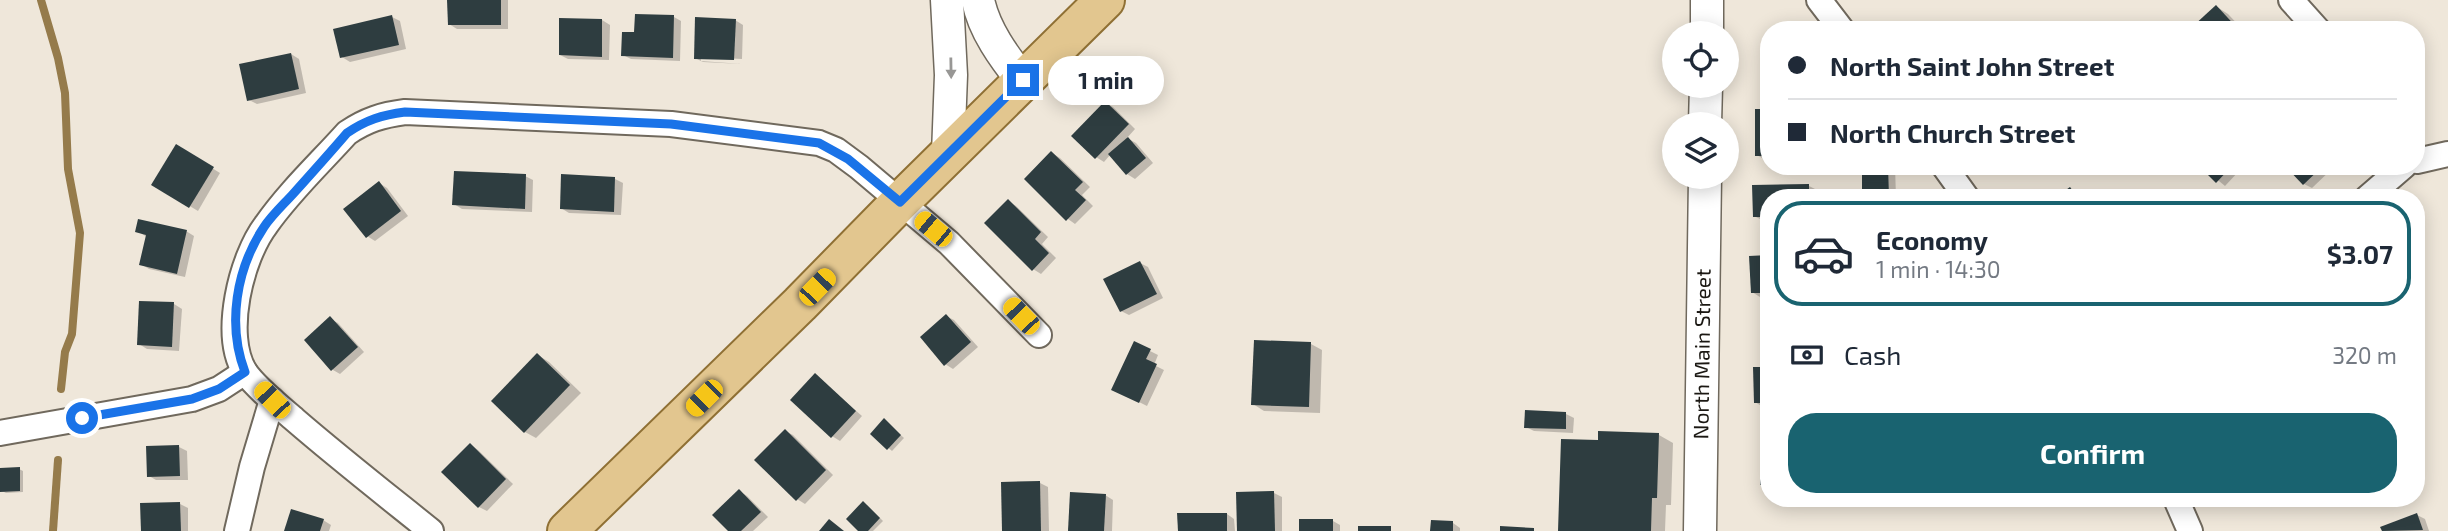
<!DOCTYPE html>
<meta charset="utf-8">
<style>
:root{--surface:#fff;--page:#f6f6f7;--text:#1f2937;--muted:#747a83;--line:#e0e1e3;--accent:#196370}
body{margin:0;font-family:"Exo 2",sans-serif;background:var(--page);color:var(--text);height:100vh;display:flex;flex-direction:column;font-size:26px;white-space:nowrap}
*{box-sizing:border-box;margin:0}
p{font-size:23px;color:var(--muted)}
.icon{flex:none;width:38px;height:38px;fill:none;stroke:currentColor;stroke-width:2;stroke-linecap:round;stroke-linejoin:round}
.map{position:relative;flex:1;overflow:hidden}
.sheet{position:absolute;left:1760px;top:189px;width:665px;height:318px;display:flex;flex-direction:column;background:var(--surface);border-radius:28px;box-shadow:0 4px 18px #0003}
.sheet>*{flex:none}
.guide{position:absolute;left:1760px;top:21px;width:665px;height:154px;border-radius:28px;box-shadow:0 4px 18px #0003;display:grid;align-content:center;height:154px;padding:0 28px;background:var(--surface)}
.controls{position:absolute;left:1662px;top:21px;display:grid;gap:14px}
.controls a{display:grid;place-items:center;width:77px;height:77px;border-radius:50%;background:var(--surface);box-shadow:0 4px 18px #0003;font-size:35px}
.end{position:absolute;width:32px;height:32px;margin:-16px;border:9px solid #1a73e8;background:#fff;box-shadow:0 0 0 4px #fff}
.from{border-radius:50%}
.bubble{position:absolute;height:49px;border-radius:24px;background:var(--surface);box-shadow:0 4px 18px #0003;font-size:23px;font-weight:700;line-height:49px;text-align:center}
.car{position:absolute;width:21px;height:42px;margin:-21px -10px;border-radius:9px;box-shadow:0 0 5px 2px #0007;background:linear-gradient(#f5c518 24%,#345 0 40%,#f5c518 0 76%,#345 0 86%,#f5c518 0)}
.guide b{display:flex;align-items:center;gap:24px;height:66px;font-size:26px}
.guide b+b{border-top:2px solid var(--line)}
.guide i{width:18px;height:18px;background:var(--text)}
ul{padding:12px 0 0;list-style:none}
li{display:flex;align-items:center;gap:21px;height:105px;margin:0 14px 10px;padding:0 14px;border:4px solid var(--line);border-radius:28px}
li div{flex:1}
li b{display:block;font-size:26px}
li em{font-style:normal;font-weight:700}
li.on{border-color:var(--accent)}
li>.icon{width:63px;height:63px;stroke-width:1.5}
.pay{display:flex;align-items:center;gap:18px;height:77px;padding:0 28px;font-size:26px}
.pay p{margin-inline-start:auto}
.action{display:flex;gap:14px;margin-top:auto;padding:14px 28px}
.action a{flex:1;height:80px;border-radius:28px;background:var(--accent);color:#fff;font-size:28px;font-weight:700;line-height:80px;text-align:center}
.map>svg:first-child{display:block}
</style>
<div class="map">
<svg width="2448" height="531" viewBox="0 0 2448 531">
<rect width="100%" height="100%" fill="#efe7da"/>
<g fill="#0003">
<polygon points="449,0 508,0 508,29 457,29 449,24"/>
<polygon points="2217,7 2228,14 2243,30 2197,30"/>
<polygon points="392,17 400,21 406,49 350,62 342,57"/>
<polygon points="674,17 681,21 680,61 631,59 623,55"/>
<polygon points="602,20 610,25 609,60 568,59 560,55"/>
<polygon points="735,20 743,25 742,59 701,57 701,61 742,64 703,62 695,58"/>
<polygon points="291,54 299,59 306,93 257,104 249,100"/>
<polygon points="1106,103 1113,107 1135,129 1127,138 1136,143 1153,163 1135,179 1127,174 1110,155 1104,162 1096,157"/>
<polygon points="1769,110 1769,162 1757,155 1757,111"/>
<polygon points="176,146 220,173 198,211 153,184"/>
<polygon points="1052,153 1060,158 1090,187 1082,195 1093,206 1075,224 1068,219 1026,179"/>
<polygon points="1864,166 1895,166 1896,198 1864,198"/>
<polygon points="2201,166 2236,166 2240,170 2225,186"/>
<polygon points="2288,166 2333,166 2334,167 2312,188 2304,184"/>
<polygon points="525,176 533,180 532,212 462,209 454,204"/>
<polygon points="615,179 623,183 621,215 569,213 561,208"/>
<polygon points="379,183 387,188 408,216 375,241 367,236"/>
<polygon points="1754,186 1809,186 1817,190 1817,198 1769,198 1769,220 1762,220 1754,216"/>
<polygon points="1008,201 1016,206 1048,237 1042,244 1056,258 1041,274 1033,269"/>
<polygon points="137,231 186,231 194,236 185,277 149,269 141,264 147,237"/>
<polygon points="1751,257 1769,257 1769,296 1760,297 1752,292"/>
<polygon points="1140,263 1148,267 1163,298 1129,315 1121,311"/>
<polygon points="141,303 174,304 182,309 179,351 147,349 139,344"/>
<polygon points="946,316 954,320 978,347 953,369 945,364"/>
<polygon points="330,319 338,323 364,352 340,374 333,370"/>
<polygon points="1134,343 1158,355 1154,365 1164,370 1147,406 1121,393"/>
<polygon points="1311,344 1322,350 1320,413 1264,411 1253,404"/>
<polygon points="538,355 549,362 581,393 536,438 525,432"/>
<polygon points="1755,369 1769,369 1769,407 1763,407 1755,402"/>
<polygon points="815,375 862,416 840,441 832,436"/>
<polygon points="1566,414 1574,418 1573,433 1534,431 1526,427"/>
<polygon points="887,423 904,438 892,451 872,434"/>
<polygon points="785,431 793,435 833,475 805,504 797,499"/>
<polygon points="1659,435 1673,443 1671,505 1666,505 1665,531 1560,531 1600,442"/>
<polygon points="471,445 478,450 513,484 487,511 479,507"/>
<polygon points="179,447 187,451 188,480 156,480 149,476"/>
<polygon points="19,469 23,471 23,492 6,493 2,491"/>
<polygon points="1040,483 1048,487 1049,531 1004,531"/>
<polygon points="739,491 747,496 768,517 753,531 730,531"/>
<polygon points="1274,493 1282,497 1282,531 1238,531"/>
<polygon points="1105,495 1113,500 1112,531 1070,531"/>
<polygon points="180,504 188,508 188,531 142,531"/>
<polygon points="867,505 883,521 873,531 860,531"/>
<polygon points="1227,514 1234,519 1235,531 1179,531"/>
<polygon points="2417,515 2425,519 2429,531 2383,531 2382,528"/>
<polygon points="323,520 331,525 329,531 286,531"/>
<polygon points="1333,521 1340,525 1340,531 1301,531"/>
<polygon points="1453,523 1460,528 1460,531 1432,531"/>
</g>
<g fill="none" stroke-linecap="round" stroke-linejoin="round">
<g stroke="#957b4b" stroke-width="8">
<polyline points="41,0 58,58 65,93 68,169 80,233 72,334 65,352 61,389"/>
<polyline points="53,531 58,460"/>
</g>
</g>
<g fill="#2e3d40">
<polygon points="447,0 501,0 501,25 448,25"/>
<polygon points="2216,5 2239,30 2195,30 2192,27"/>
<polygon points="635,14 674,15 673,58 621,56 622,32 634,32"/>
<polygon points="392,15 399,45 340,58 333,29"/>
<polygon points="695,17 736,19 734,60 694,59"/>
<polygon points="559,18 602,19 602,57 559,55"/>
<polygon points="291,53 299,89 247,101 239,64"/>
<polygon points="1105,101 1129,124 1095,159 1071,136"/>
<rect x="1755" y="109" width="14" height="47"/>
<polygon points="1128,137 1146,158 1126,175 1108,154"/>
<polygon points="176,144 214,167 189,208 151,185"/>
<polygon points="1051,151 1083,182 1075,190 1086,200 1066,221 1024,179"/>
<polygon points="1862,166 1888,166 1889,198 1862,198"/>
<polygon points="2199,166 2232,166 2216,183"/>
<polygon points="2285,166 2323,166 2303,185"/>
<polygon points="454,171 526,174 525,209 452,205"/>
<polygon points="561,174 615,177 614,212 560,209"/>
<polygon points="379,181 401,211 366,238 343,209"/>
<polygon points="1809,184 1809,198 1769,198 1769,217 1753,217 1752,185"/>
<polygon points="2070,187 2078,198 2055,198"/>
<polygon points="1008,199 1041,232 1035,239 1049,253 1032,271 984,223"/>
<polygon points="138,219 187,230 177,274 139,265 146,235 135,232"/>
<polygon points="1769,255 1769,293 1751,293 1749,256"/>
<polygon points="1140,261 1157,294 1120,312 1103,279"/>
<polygon points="139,301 174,302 172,347 137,345"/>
<polygon points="946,314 971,342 944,366 920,337"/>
<polygon points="330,316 358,347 331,371 304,340"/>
<polygon points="1254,340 1311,342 1309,407 1251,405"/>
<polygon points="1134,341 1151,349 1146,359 1157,364 1139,403 1111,390"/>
<polygon points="537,353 570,385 524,433 491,401"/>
<polygon points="1753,367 1769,367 1769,403 1754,403"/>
<polygon points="815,373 856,411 831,438 790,400"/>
<polygon points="1525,410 1566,412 1566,429 1524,428"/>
<polygon points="884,418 901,435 887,450 870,434"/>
<polygon points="785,429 826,470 796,501 754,460"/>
<polygon points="1598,431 1659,433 1657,498 1652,498 1651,531 1558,531 1561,439 1598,440"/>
<polygon points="470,443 506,479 478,508 441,472"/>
<rect x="1760" y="444" width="9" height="41"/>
<polygon points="179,445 180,476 147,477 146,446"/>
<polygon points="20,467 20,491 0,492 0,468"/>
<polygon points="1040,481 1041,531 1002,531 1001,482"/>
<polygon points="739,489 761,512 741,531 728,531 712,515"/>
<polygon points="1274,491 1275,531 1237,531 1236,492"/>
<polygon points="1070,492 1106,494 1104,531 1068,531"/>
<polygon points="863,501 880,518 868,531 858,531 846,519"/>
<polygon points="180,502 181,531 141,531 140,503"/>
<polygon points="291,509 324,519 320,531 284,531"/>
<polygon points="1177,513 1227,513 1227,531 1178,531"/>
<polygon points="2417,513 2423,530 2382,531 2380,527"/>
<polygon points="829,519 844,531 819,531"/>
<rect x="1299" y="519" width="34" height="12"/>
<polygon points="1431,520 1453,521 1453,531 1430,531"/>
<rect x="1358" y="526" width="33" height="5"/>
<polygon points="1500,526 1534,528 1534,531 1500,531"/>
</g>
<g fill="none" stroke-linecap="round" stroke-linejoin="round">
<g stroke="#70695d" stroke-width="28">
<g id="minor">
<polyline points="1819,0 1842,30"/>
<polyline points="2291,0 2318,30"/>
<polyline points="2417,161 2448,154"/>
<polyline points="1944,166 1967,198"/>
<polyline points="2367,198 2404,166"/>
<polyline points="0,433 192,399 219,389 245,372"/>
<polyline points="2176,499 2190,531"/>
<polyline points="237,531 252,467 272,400"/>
<path d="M431,531C385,494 339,458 295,420C280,407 256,388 245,372C222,335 241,258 266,225C289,192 320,163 347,133C366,120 382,115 405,112L671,124L819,143L836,150L859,167L949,243L1039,335"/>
</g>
</g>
<g stroke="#70695d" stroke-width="35">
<g id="tertiary">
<polyline points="947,0 951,75 948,154"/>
<path d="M978,0C984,30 1004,57 1023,81"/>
<polyline points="1707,33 1707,0"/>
<polyline points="1705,124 1706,86"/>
<path id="s1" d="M1700,531L1705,177"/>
</g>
</g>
<g stroke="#8f7034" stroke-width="42">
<polyline id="primary" points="567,531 800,304 900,202 1105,0"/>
</g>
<use href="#minor" stroke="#fff" stroke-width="24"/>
<use href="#tertiary" stroke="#fff" stroke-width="32"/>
<use href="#primary" stroke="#e2c68f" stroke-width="38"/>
</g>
<defs><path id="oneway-solid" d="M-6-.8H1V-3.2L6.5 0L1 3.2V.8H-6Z" transform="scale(1.75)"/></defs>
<use fill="#989795" href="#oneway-solid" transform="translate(951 68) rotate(89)"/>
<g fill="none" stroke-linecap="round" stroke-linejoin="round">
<path stroke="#1a73e8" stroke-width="9" d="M82,418L192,399L219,389L245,372C227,325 236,269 264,227C272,215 283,205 293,194C311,174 329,154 347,133C366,120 382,115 405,112L671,124L819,143L848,159L900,202L1023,80"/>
</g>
<g text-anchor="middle" stroke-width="7" stroke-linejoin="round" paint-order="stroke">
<g font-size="21" fill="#1b1813" stroke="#fff">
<text dy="7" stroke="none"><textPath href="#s1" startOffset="177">North Main Street</textPath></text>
</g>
</g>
</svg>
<div class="controls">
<a><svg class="icon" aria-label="locate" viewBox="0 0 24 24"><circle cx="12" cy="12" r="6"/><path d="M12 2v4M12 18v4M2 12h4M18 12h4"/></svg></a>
<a><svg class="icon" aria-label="layers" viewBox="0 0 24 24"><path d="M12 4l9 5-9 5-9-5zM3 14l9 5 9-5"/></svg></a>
</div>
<i class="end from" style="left:82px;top:418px"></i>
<i class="end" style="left:1023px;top:80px"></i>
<div class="bubble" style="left:1048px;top:56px;width:116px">1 min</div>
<i class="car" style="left:933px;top:229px;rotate:310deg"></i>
<i class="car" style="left:817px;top:287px;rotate:44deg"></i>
<i class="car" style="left:1021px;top:316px;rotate:316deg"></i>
<i class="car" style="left:704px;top:398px;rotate:225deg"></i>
<i class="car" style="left:272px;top:400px;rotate:316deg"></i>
<div class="guide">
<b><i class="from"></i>North Saint John Street</b>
<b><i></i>North Church Street</b>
</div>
<section class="sheet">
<ul>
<li class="on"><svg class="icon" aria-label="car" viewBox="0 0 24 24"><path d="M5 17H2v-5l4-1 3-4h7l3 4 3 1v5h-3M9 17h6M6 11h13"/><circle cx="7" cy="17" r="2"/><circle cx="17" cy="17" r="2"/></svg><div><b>Economy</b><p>1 min · 14:30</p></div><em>$3.07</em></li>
</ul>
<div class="pay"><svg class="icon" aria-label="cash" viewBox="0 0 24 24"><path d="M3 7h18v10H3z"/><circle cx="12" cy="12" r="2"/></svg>Cash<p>320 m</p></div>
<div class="action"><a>Confirm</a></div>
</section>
</div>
